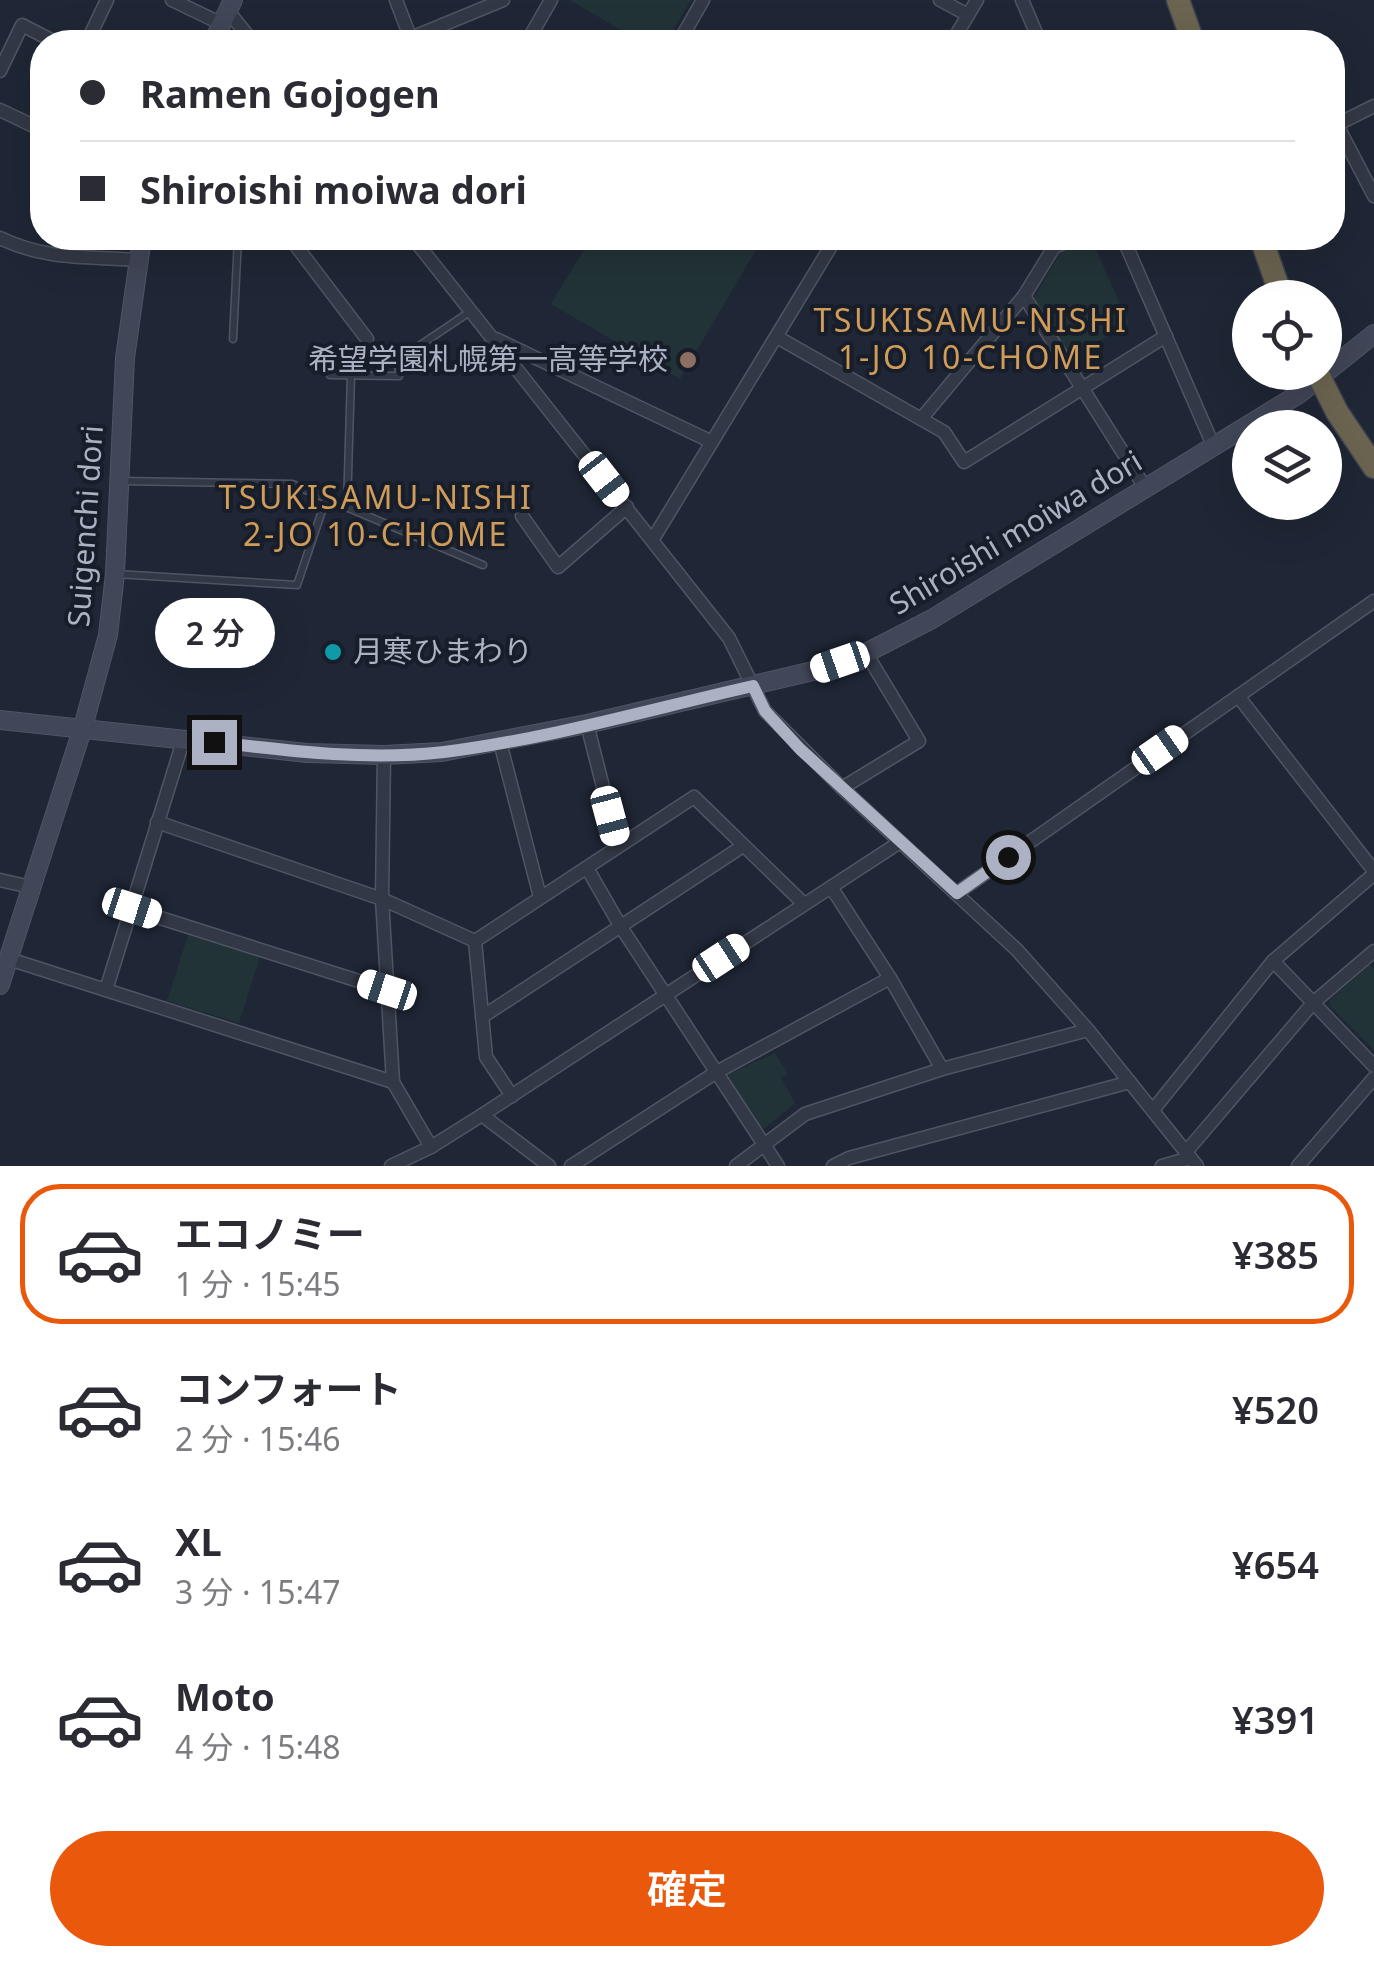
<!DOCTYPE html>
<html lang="ja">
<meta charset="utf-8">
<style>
:root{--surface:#fff;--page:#f7f7f7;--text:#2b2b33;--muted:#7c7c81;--line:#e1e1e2;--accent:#ea580c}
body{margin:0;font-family:"Noto Sans","Noto Sans JP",sans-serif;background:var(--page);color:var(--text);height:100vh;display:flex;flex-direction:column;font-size:38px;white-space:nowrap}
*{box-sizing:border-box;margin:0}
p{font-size:32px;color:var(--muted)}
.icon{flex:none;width:55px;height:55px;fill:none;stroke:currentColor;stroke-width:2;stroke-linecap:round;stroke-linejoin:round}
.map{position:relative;height:1166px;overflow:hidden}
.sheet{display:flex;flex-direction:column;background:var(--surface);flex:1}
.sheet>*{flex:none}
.hud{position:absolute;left:30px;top:30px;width:1315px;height:220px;border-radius:40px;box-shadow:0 10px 40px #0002;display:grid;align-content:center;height:220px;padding:0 50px;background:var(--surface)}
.tools{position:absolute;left:1232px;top:280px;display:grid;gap:20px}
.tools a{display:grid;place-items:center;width:110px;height:110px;border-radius:50%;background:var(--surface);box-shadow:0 10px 40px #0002;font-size:50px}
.end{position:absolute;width:45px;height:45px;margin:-22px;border:12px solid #acb2c3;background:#111;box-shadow:0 0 0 5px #111}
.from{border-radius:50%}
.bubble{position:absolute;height:70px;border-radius:35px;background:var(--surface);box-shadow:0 10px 40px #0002;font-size:32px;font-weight:600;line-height:70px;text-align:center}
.car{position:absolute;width:30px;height:60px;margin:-30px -15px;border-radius:12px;box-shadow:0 0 8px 2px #0007;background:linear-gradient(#fff 24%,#345 0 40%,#fff 0 76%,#345 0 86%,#fff 0)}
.hud b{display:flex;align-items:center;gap:35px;height:95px;font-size:38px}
.hud b+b{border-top:2px solid var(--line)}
.hud i{width:25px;height:25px;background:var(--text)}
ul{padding:18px 0 0;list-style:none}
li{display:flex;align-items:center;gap:30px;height:140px;margin:0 20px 15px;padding:0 30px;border:5px solid transparent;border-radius:40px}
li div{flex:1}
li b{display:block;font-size:38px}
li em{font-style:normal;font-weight:600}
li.current{border-color:var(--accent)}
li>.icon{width:90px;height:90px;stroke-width:1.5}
.action{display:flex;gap:20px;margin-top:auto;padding:20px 50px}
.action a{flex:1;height:115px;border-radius:60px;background:var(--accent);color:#fff;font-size:40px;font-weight:600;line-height:115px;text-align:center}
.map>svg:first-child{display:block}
</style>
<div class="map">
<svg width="1374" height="1166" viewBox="0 0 1374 1166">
<rect width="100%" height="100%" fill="#1f2635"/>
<g fill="#223337">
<polygon points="570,0 691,0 666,42 641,42"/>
<polygon points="591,238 763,238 680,379 551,304"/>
<polygon points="1091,239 1129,323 1070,358 1034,298 1060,253"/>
<polygon points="188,935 260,957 239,1023 167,1001"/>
<polygon points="1370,964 1374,969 1374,1050 1329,1005 1330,1000"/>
<polygon points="775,1053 788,1074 781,1078 795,1103 764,1129 758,1126 728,1080 729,1074"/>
</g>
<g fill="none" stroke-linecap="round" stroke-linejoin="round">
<g stroke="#505564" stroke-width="9">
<g id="lane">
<polyline points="575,42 578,42"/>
<polyline points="937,242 940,238"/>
<polyline points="233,339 238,238"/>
<polyline points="330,375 399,376 398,360 471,311"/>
<polyline points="120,481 292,484 483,565"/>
<polyline points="347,508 351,375"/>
<polyline points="116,574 297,585 326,499"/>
</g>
</g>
<g stroke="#505564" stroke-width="15">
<g id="street">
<polyline points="172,0 222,24"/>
<polyline points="396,0 412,42"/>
<polyline points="940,0 968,15"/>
<polyline points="1022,0 1040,42"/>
<polyline points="228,11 253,42"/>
<polyline points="683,35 703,0"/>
<polyline points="411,38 503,0"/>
<polyline points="87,42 107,0"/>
<polyline points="527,42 551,0"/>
<polyline points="952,42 977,0"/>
<polyline points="0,71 22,25 55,42"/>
<polyline points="0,110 42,130"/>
<polyline points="1337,125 1374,196"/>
<polyline points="1332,127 1374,106"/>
<path d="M0,238C48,261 87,256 139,260"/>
<polyline points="290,238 367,339"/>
<polyline points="413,238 729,638 765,711 842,788 1017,950 1088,1030 1197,1166"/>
<polyline points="1123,238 1213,445"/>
<polyline points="1024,296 1146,489"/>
<polyline points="777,337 944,432 964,462 1166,336"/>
<polyline points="496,339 712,442"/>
<polyline points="921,419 1024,296 1054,247 1075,238"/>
<polyline points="522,516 558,567 627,507"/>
<polyline points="653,539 836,238"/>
<polyline points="1238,696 1374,871"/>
<polyline points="587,724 618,846"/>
<polyline points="500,742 540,897"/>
<polyline points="384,755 382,899 393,1082 431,1147"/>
<polyline points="842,788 919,741 866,653"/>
<polyline points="157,822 382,899 475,941 694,797 804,904"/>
<polyline points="587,868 621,927 778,1166"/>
<polyline points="0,880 31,887"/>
<polyline points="831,887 890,978 942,1069"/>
<polyline points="957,893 1374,601"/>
<polyline points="132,909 387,990"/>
<polyline points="475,941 486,1057 512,1096"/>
<polyline points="9,959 393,1082"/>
<polyline points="1273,961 1374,1066"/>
<polyline points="106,990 184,738"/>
<polyline points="482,1017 743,846"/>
<polyline points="1153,1110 1273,961 1374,874"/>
<polyline points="482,1115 549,1166"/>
<polyline points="1186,1152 1313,1003 1374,951"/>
<polyline points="391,1166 431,1147 482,1115 900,842"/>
<polyline points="571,1166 715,1073 890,978"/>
<polyline points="736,1166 805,1114 942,1069 1088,1030"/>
<polyline points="833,1166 849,1158 1130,1082"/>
<polyline points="1162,1166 1190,1158"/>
<polyline points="1298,1166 1374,1078"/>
</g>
</g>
<g stroke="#505564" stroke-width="20">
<g id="secondary">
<polyline points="213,42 233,0"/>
<polyline points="0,720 307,753 384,755 442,752 587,724 813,671 866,653 932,619 1299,394 1374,334"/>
<polyline points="0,985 83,727 108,635 115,574 125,358 142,238"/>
</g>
</g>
<g stroke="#3d4250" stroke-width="25">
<g id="highway">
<polyline points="1178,0 1193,42"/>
<polyline points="1261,238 1282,298"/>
<polyline points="1317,372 1337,412 1374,467"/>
</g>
</g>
<use href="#lane" stroke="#323845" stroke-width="6"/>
<use href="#street" stroke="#323845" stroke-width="12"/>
<use href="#secondary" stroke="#414658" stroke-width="18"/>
<use href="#highway" stroke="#6b6450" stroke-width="22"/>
</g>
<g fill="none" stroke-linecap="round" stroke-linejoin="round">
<path stroke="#acb2c3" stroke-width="12" d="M214,742C290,751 368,761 444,752C548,739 651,709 753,686L765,711L800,749L957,893L1008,857"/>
</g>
<circle fill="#8d6e63" stroke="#181d2a" stroke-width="4" cx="688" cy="360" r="10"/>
<circle fill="#0f9aa8" stroke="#181d2a" stroke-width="4" cx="333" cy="652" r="10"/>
<g text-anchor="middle" stroke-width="8" stroke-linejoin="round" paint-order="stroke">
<g font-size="30" fill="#acb2c3" stroke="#181d2a" text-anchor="end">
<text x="668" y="370">希望学園札幌第一高等学校</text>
<text x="353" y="662" text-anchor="start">月寒ひまわり</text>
</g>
<g font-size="30" fill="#acb2c3" stroke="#181d2a">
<text transform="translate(86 526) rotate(-86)" y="10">Suigenchi dori</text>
<text transform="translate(1016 533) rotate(-31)" y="10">Shiroishi moiwa dori</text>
</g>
<g font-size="32" letter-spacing="2.5" fill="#cf9c5a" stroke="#181d2a">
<text x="971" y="332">TSUKISAMU-NISHI<tspan x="971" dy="37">1-JO 10-CHOME</tspan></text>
<text x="376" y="509">TSUKISAMU-NISHI<tspan x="376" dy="37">2-JO 10-CHOME</tspan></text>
</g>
</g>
</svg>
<div class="tools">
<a><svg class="icon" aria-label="locate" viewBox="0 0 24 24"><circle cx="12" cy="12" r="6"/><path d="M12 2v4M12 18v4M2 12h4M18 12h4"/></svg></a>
<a><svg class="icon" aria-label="layers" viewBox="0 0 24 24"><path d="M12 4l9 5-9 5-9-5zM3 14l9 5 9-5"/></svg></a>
</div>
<i class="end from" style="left:1008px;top:857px"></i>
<i class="end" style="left:214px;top:742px"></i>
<div class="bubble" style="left:155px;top:598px;width:120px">2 分</div>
<i class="car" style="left:604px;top:479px;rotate:142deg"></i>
<i class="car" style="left:840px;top:662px;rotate:251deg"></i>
<i class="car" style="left:1160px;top:750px;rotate:55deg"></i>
<i class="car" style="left:610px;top:816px;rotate:165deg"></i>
<i class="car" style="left:132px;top:908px;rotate:108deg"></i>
<i class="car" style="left:721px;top:958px;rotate:57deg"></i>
<i class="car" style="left:387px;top:990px;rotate:288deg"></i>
<div class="hud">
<b><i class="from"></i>Ramen Gojogen</b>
<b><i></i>Shiroishi moiwa dori</b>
</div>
</div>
<section class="sheet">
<ul>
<li class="current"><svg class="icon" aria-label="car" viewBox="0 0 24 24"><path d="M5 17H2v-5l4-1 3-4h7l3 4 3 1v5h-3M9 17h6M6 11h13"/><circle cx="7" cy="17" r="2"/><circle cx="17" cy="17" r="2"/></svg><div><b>エコノミー</b><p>1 分 · 15:45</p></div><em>¥385</em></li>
<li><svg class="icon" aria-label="car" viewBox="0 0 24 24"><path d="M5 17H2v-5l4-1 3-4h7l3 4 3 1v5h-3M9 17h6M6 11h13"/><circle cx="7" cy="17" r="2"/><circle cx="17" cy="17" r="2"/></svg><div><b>コンフォート</b><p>2 分 · 15:46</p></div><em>¥520</em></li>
<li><svg class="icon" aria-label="car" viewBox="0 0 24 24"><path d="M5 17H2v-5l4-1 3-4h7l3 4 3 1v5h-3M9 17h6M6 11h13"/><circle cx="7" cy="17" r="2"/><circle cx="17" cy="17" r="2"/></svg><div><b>XL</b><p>3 分 · 15:47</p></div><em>¥654</em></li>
<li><svg class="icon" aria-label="car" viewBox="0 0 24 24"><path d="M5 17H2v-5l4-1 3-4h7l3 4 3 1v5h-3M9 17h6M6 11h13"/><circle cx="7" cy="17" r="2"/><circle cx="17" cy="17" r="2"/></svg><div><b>Moto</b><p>4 分 · 15:48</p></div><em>¥391</em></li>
</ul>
<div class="action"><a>確定</a></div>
</section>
